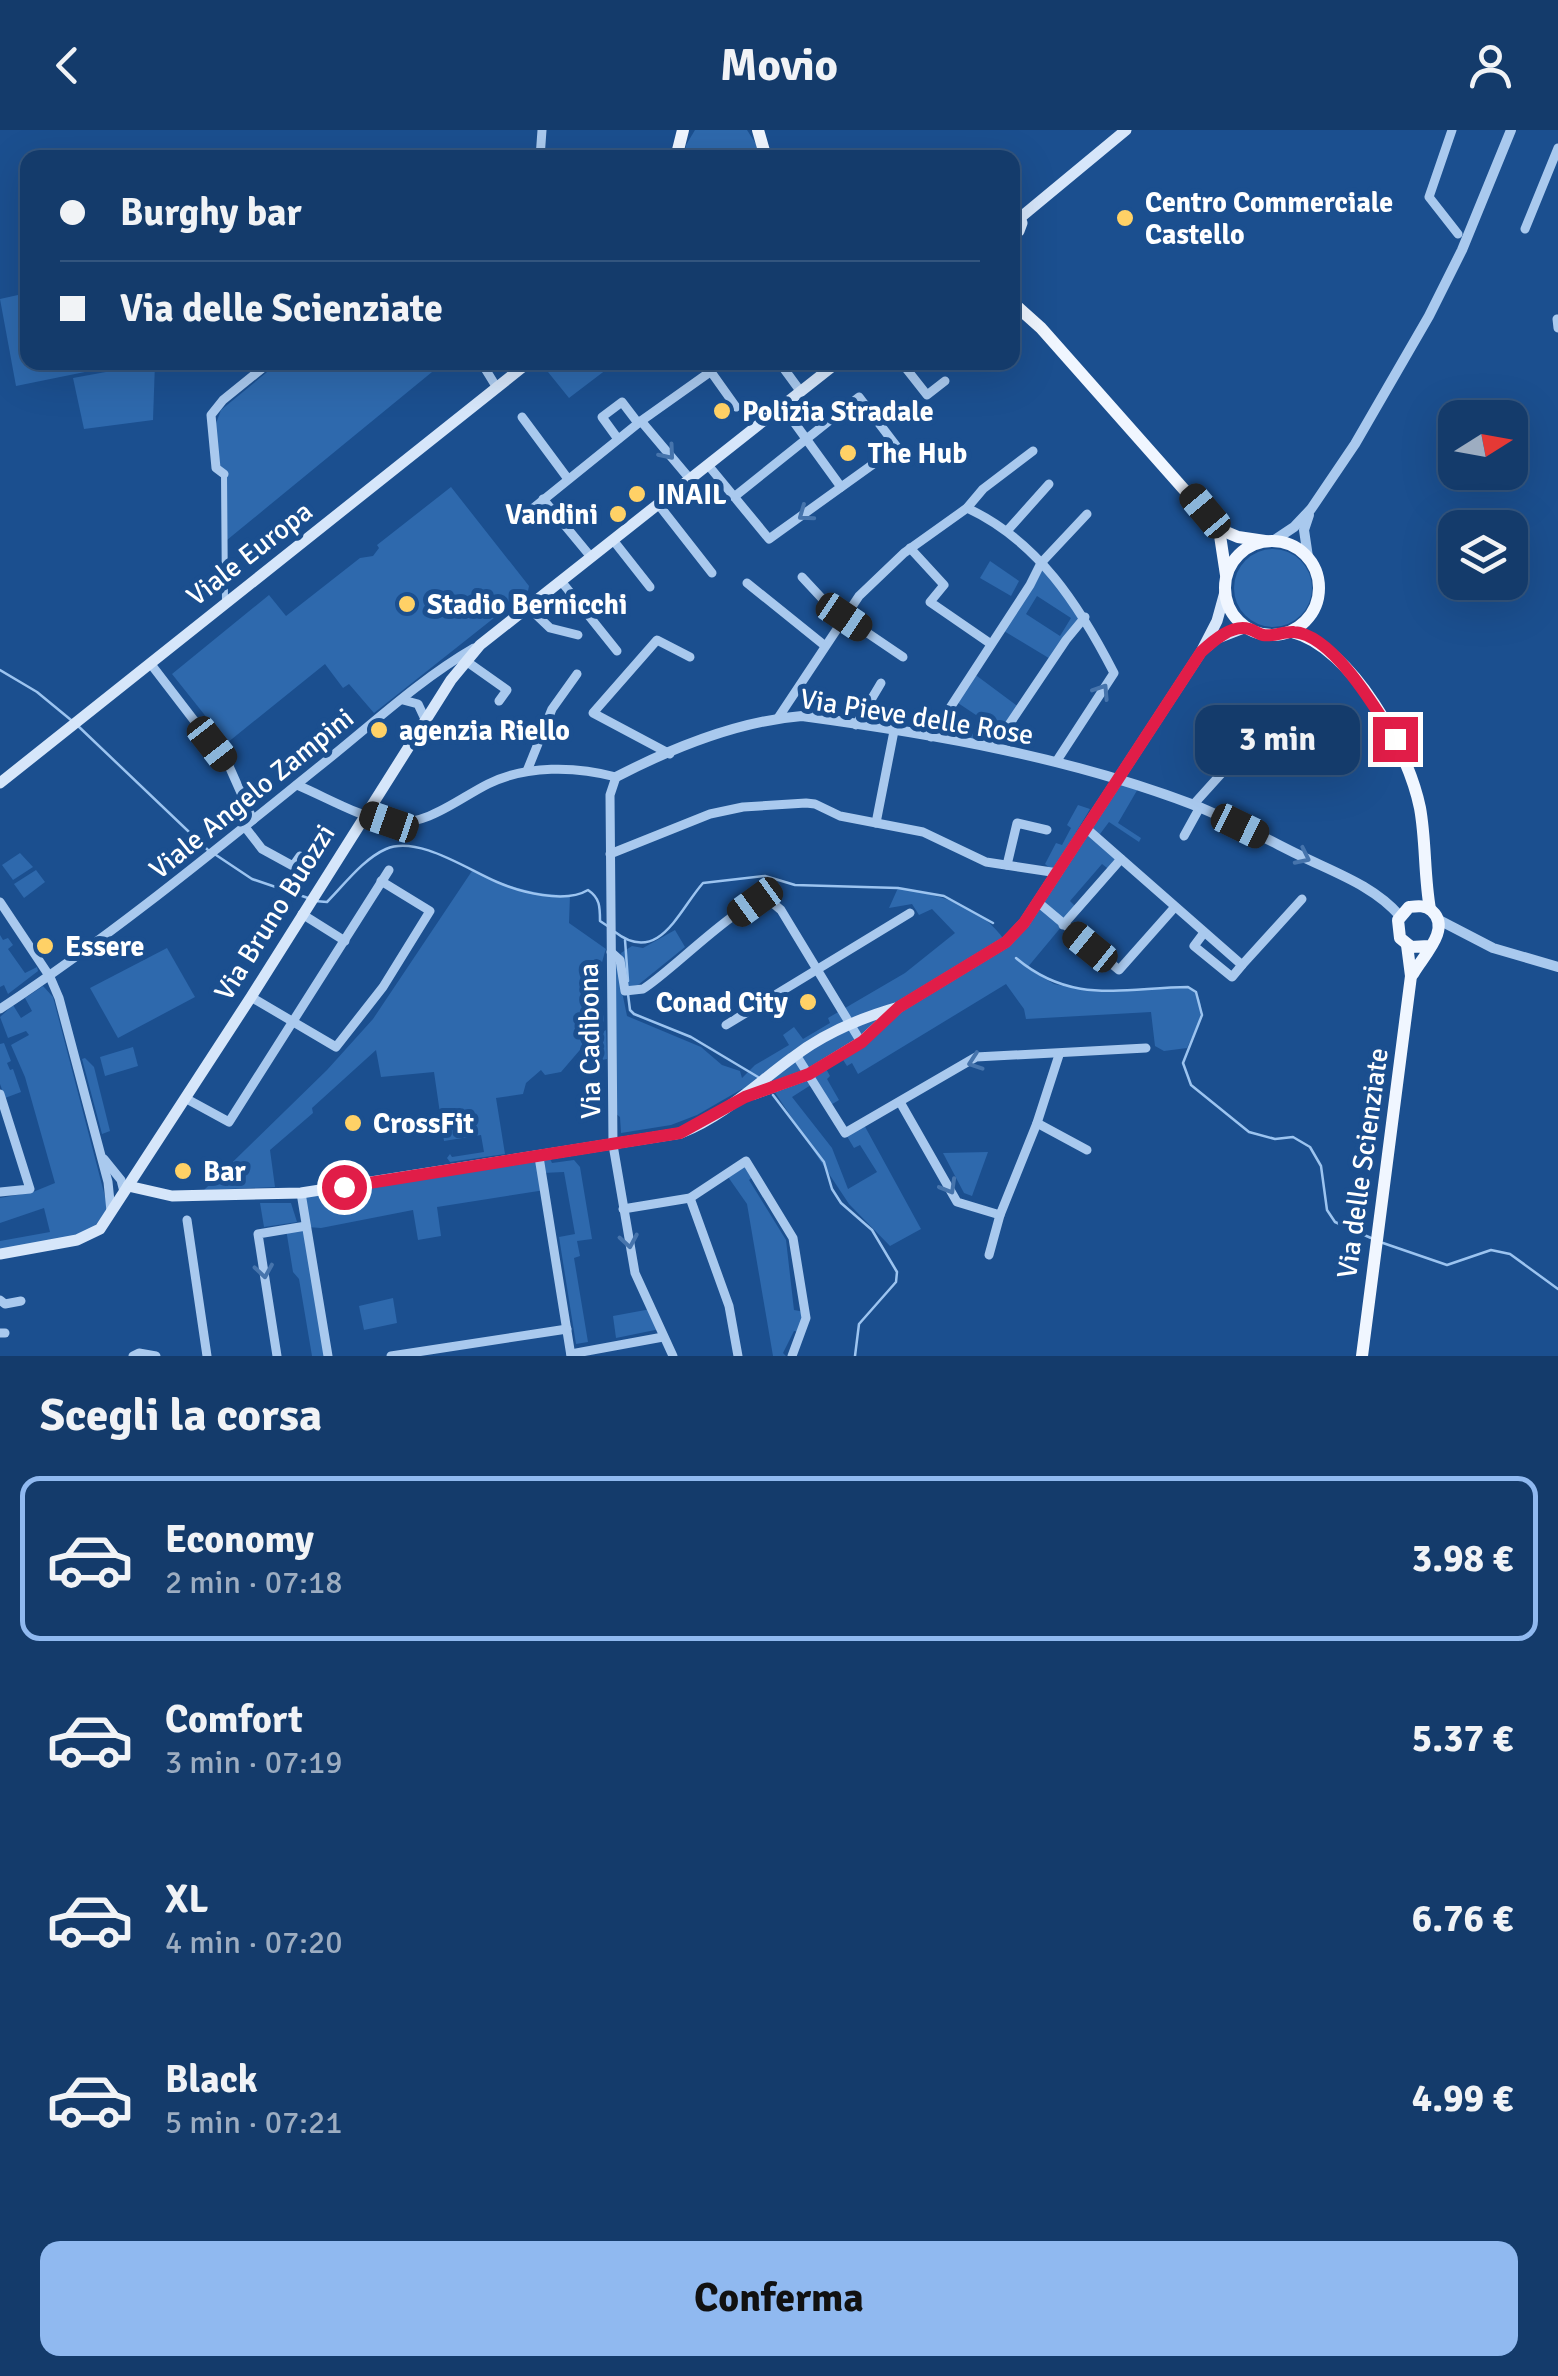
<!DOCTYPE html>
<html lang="it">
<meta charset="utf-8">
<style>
:root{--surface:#143b6b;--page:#214673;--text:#f1f3f6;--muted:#9dadc1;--line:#33557e;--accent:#90b9f0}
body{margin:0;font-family:Signika,sans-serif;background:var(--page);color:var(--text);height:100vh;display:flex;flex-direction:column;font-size:38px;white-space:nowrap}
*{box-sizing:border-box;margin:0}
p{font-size:32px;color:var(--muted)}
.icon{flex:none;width:55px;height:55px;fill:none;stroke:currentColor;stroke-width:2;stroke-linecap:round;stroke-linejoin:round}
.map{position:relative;height:1226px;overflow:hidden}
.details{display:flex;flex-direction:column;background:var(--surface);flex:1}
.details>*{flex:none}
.guide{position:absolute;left:20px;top:20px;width:1000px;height:220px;border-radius:20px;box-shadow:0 10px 40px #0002,0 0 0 2px var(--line);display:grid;align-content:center;height:220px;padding:0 40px;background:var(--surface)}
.needle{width:65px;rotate:79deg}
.tools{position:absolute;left:1438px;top:270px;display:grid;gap:20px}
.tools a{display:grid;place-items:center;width:90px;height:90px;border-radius:20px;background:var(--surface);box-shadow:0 10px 40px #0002,0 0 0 2px var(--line);font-size:50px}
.end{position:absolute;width:45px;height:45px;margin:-22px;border:12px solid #e11d48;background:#fff;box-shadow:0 0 0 5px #fff}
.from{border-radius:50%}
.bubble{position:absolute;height:70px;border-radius:20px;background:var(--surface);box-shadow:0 10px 40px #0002,0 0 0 2px var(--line);font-size:32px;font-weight:800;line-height:70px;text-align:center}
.car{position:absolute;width:30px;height:60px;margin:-30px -15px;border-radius:12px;box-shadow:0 0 8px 2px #0007;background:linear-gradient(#222 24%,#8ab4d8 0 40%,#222 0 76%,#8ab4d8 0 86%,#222 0)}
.guide b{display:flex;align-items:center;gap:35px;height:95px;font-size:38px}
.guide b+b{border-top:2px solid var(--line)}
.guide i{width:25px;height:25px;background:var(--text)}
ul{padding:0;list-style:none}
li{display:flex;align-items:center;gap:30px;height:165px;margin:0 20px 15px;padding:0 20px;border:5px solid transparent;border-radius:20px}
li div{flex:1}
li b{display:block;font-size:38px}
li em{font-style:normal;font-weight:800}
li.on{border-color:var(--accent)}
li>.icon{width:90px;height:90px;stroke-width:1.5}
h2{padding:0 40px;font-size:45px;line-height:120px}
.action{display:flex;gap:20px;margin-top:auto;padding:20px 40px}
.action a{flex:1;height:115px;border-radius:20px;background:var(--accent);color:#111;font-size:40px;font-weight:800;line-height:115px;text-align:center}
header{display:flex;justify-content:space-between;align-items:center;height:130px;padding:0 40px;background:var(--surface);font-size:45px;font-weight:800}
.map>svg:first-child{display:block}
</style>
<header><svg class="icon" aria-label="back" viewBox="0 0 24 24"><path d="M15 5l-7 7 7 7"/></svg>Movio<svg class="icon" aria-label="person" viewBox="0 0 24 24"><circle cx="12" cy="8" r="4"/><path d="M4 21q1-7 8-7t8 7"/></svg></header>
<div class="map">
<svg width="1558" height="1226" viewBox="0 0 1558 1226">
<rect width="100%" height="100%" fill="#1b4f8f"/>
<g fill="#2e69ad" fill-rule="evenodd">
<polygon points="695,0 747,0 756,14 758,27 684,28 686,15"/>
<polygon points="27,163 28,232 129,233 16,256 0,169"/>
<polygon points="155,233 153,290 84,299 73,248"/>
<polygon points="278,233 443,233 227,410 226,342 220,338 215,296 221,280"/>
<polygon points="560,233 560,232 615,233 569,268 548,242"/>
<polygon points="451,357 529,456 528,461 374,583 349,554 343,558 325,534 227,613 172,544 269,465 286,486 360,428 373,426 379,418 377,415"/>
<circle cx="1273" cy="458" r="39"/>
<polygon points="990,431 1019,451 1011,466 980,448"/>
<path d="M1041,433L1085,487L1052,530L1004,501ZM1037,466L1071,488L1060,506L1026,484Z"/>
<polygon points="973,543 1020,578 994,617 931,607 949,580 957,585 953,593 971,605 974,602 990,610 997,599 955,571"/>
<path d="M1117,650L1139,657L1118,693L1141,708L1139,712L1109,692L1097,708L1121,729L1111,741L1102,734L1070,771L1077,778L1027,838L1054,854L1088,861L1188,857C1213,872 1196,898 1187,918L1164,921L1155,916L1151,882L1026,889L1024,879L1006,854L858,944L852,933L847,936L840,925L824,935L830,946L827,949L839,970L829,976L814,953L792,967L832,1018L848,1059L877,1042L860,1015L854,1018L845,1003L863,993L921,1099L890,1116L849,1074L772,958L742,959L697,985L671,995L621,1003L620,987L615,983L616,832L627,886L701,917L722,935L740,941L742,948L755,935L789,915L783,905L794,897L803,909L830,893L828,888L905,843L955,803L932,779L919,785L912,774L889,778L898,758C939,765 981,775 1005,811Z"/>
<polygon points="1078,675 1090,679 1053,741 1045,734 1056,713 1062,715 1071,698 1067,695"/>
<polygon points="20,723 33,737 13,750 2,735"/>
<polygon points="36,740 45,752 24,768 14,754"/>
<path d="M472,741C503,755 536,766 570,765L569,793L606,819C600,836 592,872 604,886L603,893L561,942L545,945L541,940L526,953L523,964L496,968L505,1024L450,1032L447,1028L450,1024L452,1027L484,1022L481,1005L444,1011L434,942L381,947L376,920L312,978L313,983L270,1020L275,1057L204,1060L327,940L373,889Z"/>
<polygon points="675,800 685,817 638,855 627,857 621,823 632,816 643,818"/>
<polygon points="0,805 3,810 8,808 13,815 8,819 25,843 37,837 38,841 8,864 4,855 0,857"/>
<polygon points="167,818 195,867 118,908 90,858"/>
<polygon points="43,856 53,867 108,1078 92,1100 76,1107 0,1120 0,1111 50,1102 44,1078 0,1093 0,1068 33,1062 55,1053 25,947 11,915 29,905 26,901 8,908 0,887 13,875 21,888 32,881 25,868"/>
<polygon points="606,900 607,929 583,934 584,931 595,928 593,909"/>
<polygon points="4,913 11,931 7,933 10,940 13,939 21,962 5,968 0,954 0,914"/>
<polygon points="133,917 138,936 105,946 100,927"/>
<polygon points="85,928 94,937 110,1001 102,1004 82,929"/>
<polygon points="988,1022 972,1066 964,1063 943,1023"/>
<polygon points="548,1025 552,1033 574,1030 580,1037 592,1109 577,1111 580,1126 574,1128 588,1212 576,1214 559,1107 575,1104 564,1042 542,1043 545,1060 437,1077 441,1106 418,1110 413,1080 321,1098 307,1097 328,1226 312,1226 299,1149 293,1142 286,1099 306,1096 301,1063"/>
<polygon points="746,1031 755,1045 749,1050 786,1110 794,1180 805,1182 800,1202 794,1201 783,1223 786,1226 773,1226 747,1074 726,1044"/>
<polygon points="260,1073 291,1073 297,1092 264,1097"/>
<polygon points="393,1168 397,1193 364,1200 359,1176"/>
<polygon points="651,1179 660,1199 616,1208 613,1186"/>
</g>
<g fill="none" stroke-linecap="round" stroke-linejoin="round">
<g stroke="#9cc4f0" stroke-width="2.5">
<polyline points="0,540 37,562 71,590"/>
<polyline points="77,595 209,721"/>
<polyline points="216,725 252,749 308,768"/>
<path d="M315,771L327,772C344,755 363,729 386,719C418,705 468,740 497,752C520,762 565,774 588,760C600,768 600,777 600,791L609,797"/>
<path d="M615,802C659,836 679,780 703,753L765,746L795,755L898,758L944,766L993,793"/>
<polyline points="625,810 628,851"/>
<path d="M1016,828C1072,875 1121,858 1188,857L1196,862L1202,885L1183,933L1191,955L1249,1002L1275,1009L1293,1007L1310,1017L1321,1036L1327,1080L1335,1092L1371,1108"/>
<polyline points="628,864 630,880 634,884 691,907 758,947"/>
<polyline points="773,965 824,1032 832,1059 841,1073 872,1100 897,1142 896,1152 859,1194 855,1226"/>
<polyline points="1383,1113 1447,1135 1491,1120 1510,1124 1558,1159"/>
</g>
<polyline stroke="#a9c9ee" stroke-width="6" points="224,344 225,472"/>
<g stroke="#a9c9ee" stroke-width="9">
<polyline points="1452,0 1429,67 1458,104"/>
<polyline points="540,28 542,0"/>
<polyline points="1525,99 1558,18"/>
<polyline points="1557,189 1558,198"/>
<polyline points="481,232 497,258"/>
<polyline points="704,232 736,277"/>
<polyline points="779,232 801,262"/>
<polyline points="901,232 927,265 945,251"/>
<polyline points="783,277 841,357"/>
<polyline points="522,287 568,349"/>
<polyline points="641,291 710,242"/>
<polyline points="618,309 602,287 622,272 638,293"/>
<polyline points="708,335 769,409 897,317 859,267 734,367"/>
<polyline points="224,344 216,338 211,285 223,270 270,232"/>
<polyline points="543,369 591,427"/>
<polyline points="658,374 712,443"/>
<path d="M967,378C1038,411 1079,475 1114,543L1056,632"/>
<polyline points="516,392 641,291 690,349"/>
<polyline points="1007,401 1049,354"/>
<polyline points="613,410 650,457"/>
<polyline points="910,418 944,455 930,472 991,514"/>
<polyline points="802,447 842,490"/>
<polyline points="561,451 617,521"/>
<polyline points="747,453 824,515"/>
<polyline points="528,477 550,498 578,505"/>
<polyline points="844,487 903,527"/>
<polyline points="466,531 507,560 499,571"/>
<polyline points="150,533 229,636 253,690"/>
<polyline points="403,570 418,574 425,589"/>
<polyline points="778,588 859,466 904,423 967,378 983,359 1033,321"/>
<polyline points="856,595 881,553"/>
<polyline points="931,607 1030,455 1041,433 1087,384"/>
<polyline points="994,617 1066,510 1085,487"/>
<polyline points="670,624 593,583 657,510 690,527"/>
<polyline points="527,641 552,579 577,544"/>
<path d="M297,655C326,667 359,687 390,692C426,697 458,669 488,654C526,635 576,636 616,647L610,665L613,1015L635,1143L673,1226"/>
<polyline points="1193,675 1248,614"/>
<polyline points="876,693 894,601"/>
<polyline points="245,697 262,719 293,736 300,726"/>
<polyline points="1087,699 1242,835 1302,769"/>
<polyline points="1184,706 1200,677"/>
<polyline points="610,724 710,684 743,677 806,673 815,674 840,686 923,702 986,732 1058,743"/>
<polyline points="1007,735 1017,693 1047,700"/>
<polyline points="0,772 50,847 59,868 108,1052 111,1081"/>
<polyline points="1039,773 1119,840 1174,778"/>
<polyline points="302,784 345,811"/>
<polyline points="1063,795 1121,729"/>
<polyline points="1203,804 1194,816 1232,847 1242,835"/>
<path d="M611,822L620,830L625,861L643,859C671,842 741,769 768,769L781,780L861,912"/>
<polyline points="251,867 336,917 383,857 430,781 381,751"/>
<path d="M0,879C111,806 213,722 316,639C367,599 417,551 474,518"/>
<polyline points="726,895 910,783"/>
<polyline points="796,925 845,1003 976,927 1146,918"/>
<polyline points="0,964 30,1059 0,1062"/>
<polyline points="185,968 229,992 389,740"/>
<polyline points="900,972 957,1072 1000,1085 1037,993 1059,925"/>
<polyline points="1037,993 1087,1020"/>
<polyline points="539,1027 571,1226"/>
<polyline points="104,1029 121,1050 124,1062"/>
<polyline points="301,1063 328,1226"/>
<polyline points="690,1068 729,1176 738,1226"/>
<polyline points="623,1079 690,1068 746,1031 793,1108 806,1188 792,1226"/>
<polyline points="187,1090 207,1226"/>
<polyline points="989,1125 1000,1085"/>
<polyline points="0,1170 5,1174 21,1171"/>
<polyline points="0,1203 5,1203"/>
<polyline points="571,1224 663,1207"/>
<polyline points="133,1226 139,1223 156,1226"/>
<polyline points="277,1226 258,1104 306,1096"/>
<polyline points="391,1226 567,1199"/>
</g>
<g stroke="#a9c9ee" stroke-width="10">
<polyline points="1273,411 1294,397 1311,379 1355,314 1429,186 1462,120 1511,0"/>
<polyline points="1308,427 1304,400 1309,385"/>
<path d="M616,647C672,618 739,591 802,586C935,604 1068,627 1194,675C1229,689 1263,707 1297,724C1333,742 1373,755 1400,786"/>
<polyline points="1439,790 1493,818 1558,837"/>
</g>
<g stroke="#d6e6fa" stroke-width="11">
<polyline points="1012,82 1019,85 1022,93 1019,101 1012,104"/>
<polyline points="1021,87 1126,0"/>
<polyline points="1208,516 1215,509 1246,497"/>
<polyline points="0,653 529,232"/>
<polyline points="754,964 809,944 861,912 899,877 1006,812 1024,793 1201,522 1217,491 1225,462"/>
<path d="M128,1056L172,1066L301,1063L681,1003C724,986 755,955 792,928C824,903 860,888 899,877"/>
<polyline points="0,1124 77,1110 100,1099 251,867 451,550 480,515 838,232"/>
</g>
<g stroke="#f0f6ff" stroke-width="12">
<polyline points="758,0 766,28"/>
<polyline points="676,28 683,0"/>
<polyline points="1012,172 1041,198 1219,399 1238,407 1265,411"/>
<polyline points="1219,399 1226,445"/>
<circle cx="1272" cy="458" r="47"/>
<path d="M1292,502C1352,517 1408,619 1420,678C1426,711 1424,745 1430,779"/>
<path d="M1413,844C1422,827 1452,799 1432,781C1425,775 1418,776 1409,777L1398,790L1400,808L1411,817L1429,816"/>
<polyline points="1362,1226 1411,846 1407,815"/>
</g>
</g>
<defs><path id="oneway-chevron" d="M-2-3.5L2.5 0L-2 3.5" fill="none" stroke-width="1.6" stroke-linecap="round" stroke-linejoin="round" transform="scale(2.5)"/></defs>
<g stroke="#4674ac">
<use href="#oneway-chevron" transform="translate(668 323) rotate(50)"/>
<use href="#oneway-chevron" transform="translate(805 384) rotate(144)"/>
<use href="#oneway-chevron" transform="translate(1102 561) rotate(-57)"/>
<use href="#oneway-chevron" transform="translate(1303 727) rotate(26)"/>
<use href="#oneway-chevron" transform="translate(975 932) rotate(161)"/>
<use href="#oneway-chevron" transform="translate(949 1057) rotate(60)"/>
<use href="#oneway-chevron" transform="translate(629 1111) rotate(80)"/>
<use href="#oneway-chevron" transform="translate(264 1141) rotate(81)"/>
</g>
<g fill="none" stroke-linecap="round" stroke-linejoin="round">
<path stroke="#e11d48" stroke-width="12" d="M344,1057L680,1003L745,967L809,944L862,912L899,877L1006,812L1024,793L1201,522C1213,511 1232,494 1249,499C1254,500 1258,504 1263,505C1274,507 1284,501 1294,502C1333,505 1376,579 1395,609"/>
</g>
<g fill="#ffd166" stroke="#1b4f8f" stroke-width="4">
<circle cx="1125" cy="88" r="10"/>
<circle cx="722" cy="281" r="10"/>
<circle cx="848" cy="323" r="10"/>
<circle cx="637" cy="364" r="10"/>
<circle cx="618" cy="384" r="10"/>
<circle cx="407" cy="474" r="10"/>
<circle cx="379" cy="600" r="10"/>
<circle cx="45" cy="816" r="10"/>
<circle cx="808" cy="872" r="10"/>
<circle cx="353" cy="993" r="10"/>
<circle cx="183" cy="1041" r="10"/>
</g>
<g text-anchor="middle" stroke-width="10" stroke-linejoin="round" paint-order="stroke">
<g font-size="28" font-weight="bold" fill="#fff" stroke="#1b4f8f" text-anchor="start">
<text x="1145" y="82">Centro Commerciale<tspan x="1145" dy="32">Castello</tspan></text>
<text x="742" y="291">Polizia Stradale</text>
<text x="868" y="333">The Hub</text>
<text x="657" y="374">INAIL</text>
<text x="598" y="394" text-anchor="end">Vandini</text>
<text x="427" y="484">Stadio Bernicchi</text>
<text x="399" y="610">agenzia Riello</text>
<text x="65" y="826">Essere</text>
<text x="788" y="882" text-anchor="end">Conad City</text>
<text x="373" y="1003">CrossFit</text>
<text x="203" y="1051">Bar</text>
</g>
<g font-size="28" fill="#fff" stroke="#1b4f8f">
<text transform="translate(249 423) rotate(-38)" y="10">Viale Europa</text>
<text transform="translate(917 586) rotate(9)" y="10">Via Pieve delle Rose</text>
<text transform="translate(251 663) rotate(-39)" y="10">Viale Angelo Zampini</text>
<text transform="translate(274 782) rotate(-58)" y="10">Via Bruno Buozzi</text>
<text transform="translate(589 911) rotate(-91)" y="10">Via Cadibona</text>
<text transform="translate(1362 1033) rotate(-82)" y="10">Via delle Scienziate</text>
</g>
</g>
</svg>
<div class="tools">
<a><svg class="needle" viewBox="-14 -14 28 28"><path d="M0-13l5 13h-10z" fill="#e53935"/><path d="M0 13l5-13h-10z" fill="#9dadc1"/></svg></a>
<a><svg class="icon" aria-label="layers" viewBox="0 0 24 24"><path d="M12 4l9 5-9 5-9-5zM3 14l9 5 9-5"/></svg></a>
</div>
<i class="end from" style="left:344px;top:1057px"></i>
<i class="end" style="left:1395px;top:609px"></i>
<div class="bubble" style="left:1195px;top:575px;width:165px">3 min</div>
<i class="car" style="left:1205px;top:381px;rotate:320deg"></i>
<i class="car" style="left:844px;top:487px;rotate:124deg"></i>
<i class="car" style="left:212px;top:614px;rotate:142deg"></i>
<i class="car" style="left:389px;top:692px;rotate:289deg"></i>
<i class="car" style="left:1240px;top:696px;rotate:116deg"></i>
<i class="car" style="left:755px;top:772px;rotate:234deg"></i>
<i class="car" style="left:1090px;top:817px;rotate:309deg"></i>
<div class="guide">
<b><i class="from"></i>Burghy bar</b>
<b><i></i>Via delle Scienziate</b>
</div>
</div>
<section class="details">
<h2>Scegli la corsa</h2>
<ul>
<li class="on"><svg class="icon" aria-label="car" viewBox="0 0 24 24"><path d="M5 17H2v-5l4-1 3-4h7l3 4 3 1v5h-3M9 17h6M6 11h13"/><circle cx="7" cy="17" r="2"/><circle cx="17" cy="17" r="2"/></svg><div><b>Economy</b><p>2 min · 07:18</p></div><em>3.98 €</em></li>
<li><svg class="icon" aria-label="car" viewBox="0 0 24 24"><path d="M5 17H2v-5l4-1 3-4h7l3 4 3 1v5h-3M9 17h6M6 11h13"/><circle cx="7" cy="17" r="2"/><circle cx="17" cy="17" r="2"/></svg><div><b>Comfort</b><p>3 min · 07:19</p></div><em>5.37 €</em></li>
<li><svg class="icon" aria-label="car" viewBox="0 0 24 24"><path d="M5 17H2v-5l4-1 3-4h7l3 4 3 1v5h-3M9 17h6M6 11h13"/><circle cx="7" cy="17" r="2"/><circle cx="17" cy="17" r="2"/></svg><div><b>XL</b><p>4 min · 07:20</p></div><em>6.76 €</em></li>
<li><svg class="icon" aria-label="car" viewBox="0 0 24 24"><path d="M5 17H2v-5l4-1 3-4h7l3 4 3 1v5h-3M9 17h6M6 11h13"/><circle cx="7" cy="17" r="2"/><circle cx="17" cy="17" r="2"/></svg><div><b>Black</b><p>5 min · 07:21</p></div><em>4.99 €</em></li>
</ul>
<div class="action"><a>Conferma</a></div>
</section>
